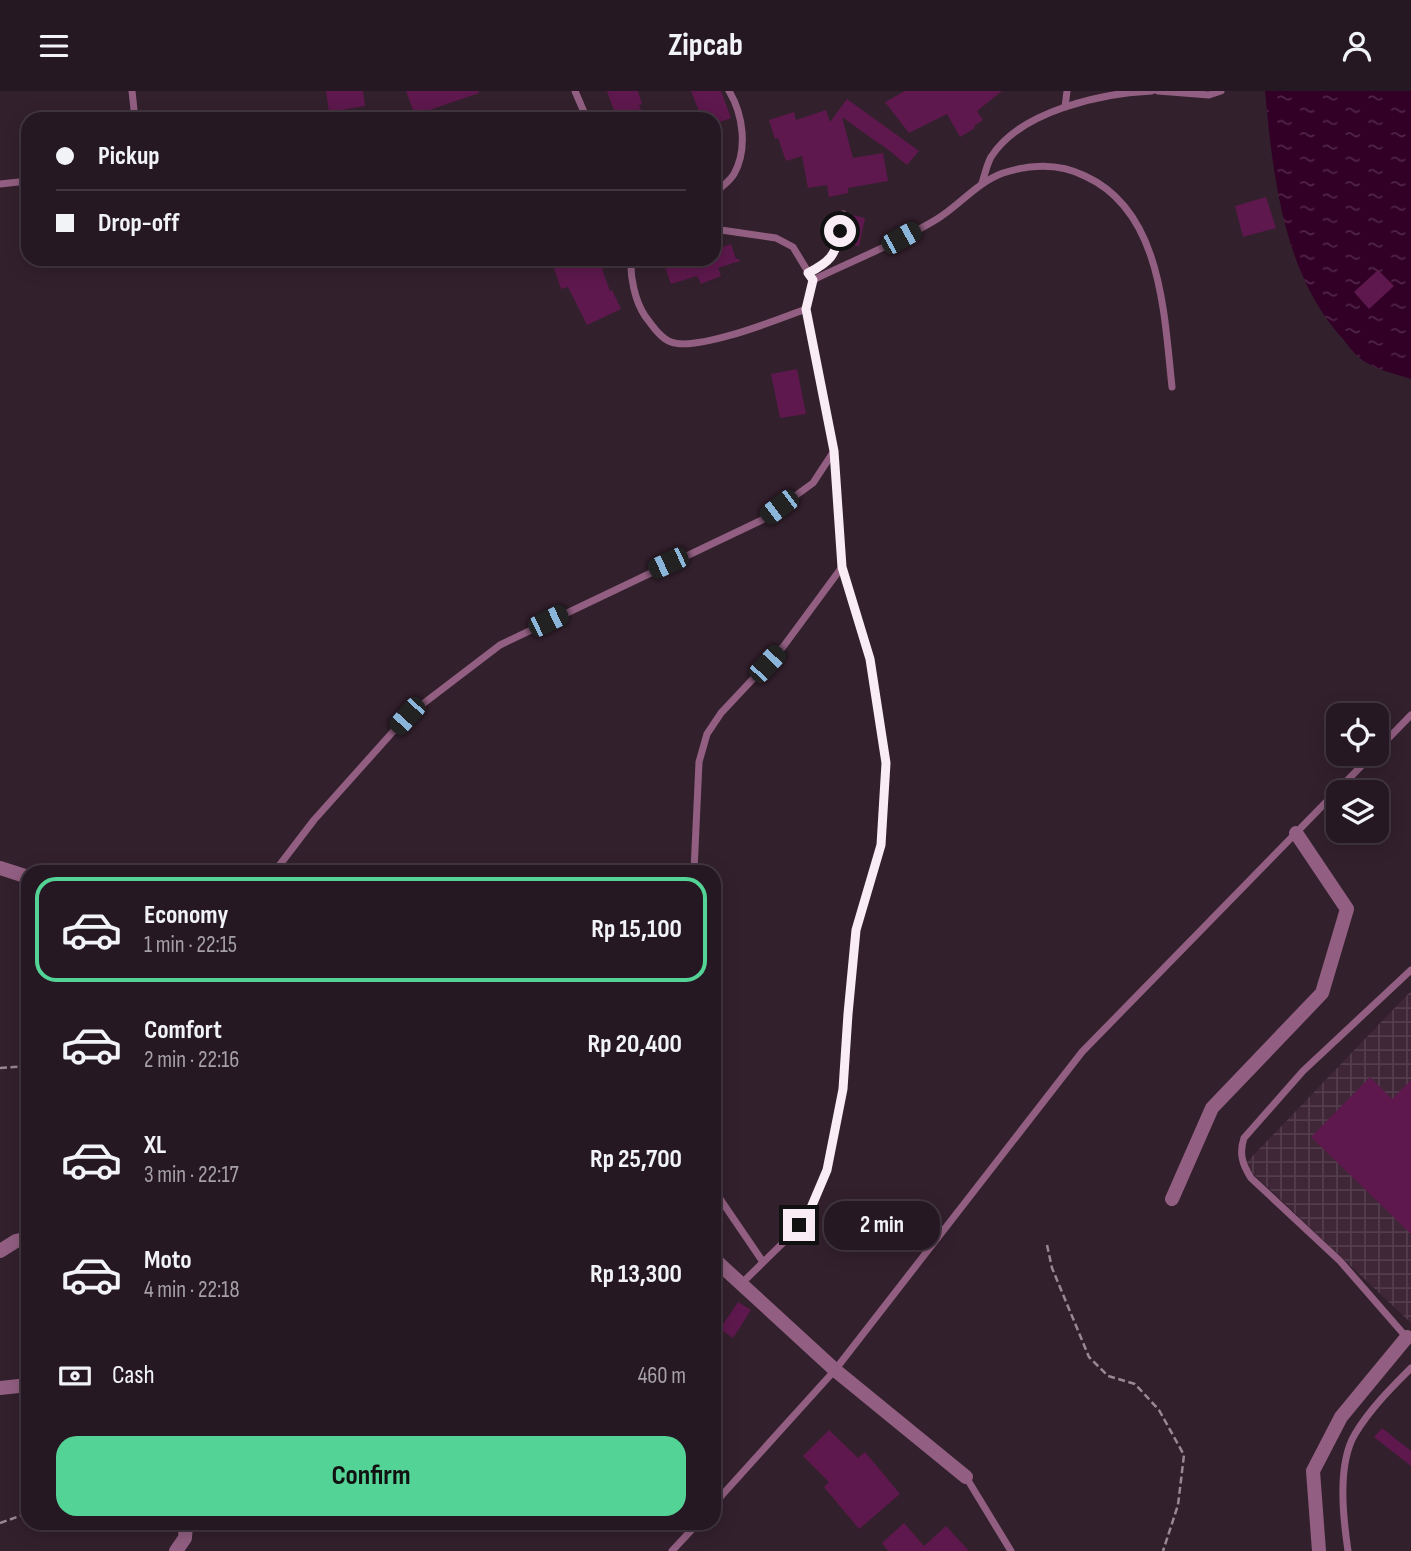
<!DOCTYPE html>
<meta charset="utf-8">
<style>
:root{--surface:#261822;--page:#2e212a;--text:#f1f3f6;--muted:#a4a0a5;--line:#423740;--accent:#54d396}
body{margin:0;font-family:"Sofia Sans Condensed",sans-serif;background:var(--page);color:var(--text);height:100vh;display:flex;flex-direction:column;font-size:26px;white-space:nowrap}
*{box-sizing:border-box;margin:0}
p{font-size:23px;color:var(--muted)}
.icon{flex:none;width:38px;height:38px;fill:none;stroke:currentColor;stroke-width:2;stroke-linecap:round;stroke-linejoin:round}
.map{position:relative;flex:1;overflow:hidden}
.details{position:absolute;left:21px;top:774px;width:700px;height:665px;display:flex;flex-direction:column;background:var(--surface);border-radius:21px;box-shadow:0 4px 18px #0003,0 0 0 2px var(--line)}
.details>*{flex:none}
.guide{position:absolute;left:21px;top:21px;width:700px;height:154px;border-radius:21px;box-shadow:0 4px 18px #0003,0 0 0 2px var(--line);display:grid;align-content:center;height:154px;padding:0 35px;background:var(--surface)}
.buttons{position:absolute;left:1326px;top:612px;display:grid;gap:14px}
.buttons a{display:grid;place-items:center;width:63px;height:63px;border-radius:14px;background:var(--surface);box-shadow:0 4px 18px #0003,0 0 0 2px var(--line);font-size:35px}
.end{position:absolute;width:32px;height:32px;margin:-16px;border:9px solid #f9ecf4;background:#111;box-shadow:0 0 0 4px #111}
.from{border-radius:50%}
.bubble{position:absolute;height:49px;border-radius:21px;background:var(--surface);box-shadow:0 4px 18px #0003,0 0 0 2px var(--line);font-size:23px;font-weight:700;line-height:49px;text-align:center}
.car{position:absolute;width:21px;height:42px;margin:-21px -10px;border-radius:9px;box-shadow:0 0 5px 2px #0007;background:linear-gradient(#222 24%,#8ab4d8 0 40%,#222 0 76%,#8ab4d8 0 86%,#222 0)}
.guide b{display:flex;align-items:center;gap:24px;height:66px;font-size:26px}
.guide b+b{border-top:2px solid var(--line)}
.guide i{width:18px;height:18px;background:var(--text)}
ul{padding:12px 0 0;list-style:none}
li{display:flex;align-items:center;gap:21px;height:105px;margin:0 14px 10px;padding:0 21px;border:4px solid transparent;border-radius:21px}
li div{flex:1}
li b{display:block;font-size:26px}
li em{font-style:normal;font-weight:700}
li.current{border-color:var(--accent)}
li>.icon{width:63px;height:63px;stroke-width:1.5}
.pay{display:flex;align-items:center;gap:18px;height:77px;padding:0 35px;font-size:26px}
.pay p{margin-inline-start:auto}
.button{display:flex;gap:14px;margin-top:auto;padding:14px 35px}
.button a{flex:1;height:80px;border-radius:21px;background:var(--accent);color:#111;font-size:28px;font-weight:700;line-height:80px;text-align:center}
header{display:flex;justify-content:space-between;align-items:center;height:91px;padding:0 35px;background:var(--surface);font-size:32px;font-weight:700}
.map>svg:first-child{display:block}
</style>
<header><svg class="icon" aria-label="menu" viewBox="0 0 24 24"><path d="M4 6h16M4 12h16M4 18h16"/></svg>Zipcab<svg class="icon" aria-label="person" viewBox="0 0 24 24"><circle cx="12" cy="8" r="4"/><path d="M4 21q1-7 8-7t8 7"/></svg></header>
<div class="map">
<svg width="1411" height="1460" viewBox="0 0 1411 1460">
<defs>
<pattern id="industrial-grid" width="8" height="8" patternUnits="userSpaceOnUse" patternTransform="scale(1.75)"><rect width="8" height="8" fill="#402738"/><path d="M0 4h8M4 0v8" fill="none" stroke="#533c4c"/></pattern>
<pattern id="water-ripples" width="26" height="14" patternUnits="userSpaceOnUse" patternTransform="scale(1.75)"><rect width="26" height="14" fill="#320027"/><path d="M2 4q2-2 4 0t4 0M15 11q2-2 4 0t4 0" fill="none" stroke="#502547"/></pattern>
</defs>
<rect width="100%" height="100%" fill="#33202d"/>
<polygon fill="url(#industrial-grid)" points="1411,900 1411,1232 1244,1074"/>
<path fill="url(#water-ripples)" d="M1265,0H1411V288C1395,283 1374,278 1361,268C1354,263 1348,254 1343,248C1283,183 1273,84 1265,0Z"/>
<g fill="#5e184d">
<polygon points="326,0 363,0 365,15 329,21"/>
<polygon points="406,0 479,0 479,2 415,24"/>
<polygon points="607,0 638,0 642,13 639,14 645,28 617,28"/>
<polygon points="691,0 721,0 731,27 714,33 714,28 702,28"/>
<polygon points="905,0 1002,0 977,20 983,29 974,35 975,37 960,46 947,23 909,42 885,11"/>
<polygon points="847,8 919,60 907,74 881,53 881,54 842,26 853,67 883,62 888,90 848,97 848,102 829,106 827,94 808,97 802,65 786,70 778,47 775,48 769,29 794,21 796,29 826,19 830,31"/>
<polygon points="1266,106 1276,137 1243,146 1235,115"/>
<polygon points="852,124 865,127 859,155 846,153"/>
<polygon points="731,153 736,168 739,168 740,170 718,177 721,185 701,193 697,185 671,193 665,176 688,168 714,168 714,159"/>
<polygon points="551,168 625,168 602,178 610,200 612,199 621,218 587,234 568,196 561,198"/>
<polygon points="1378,179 1394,195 1369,218 1354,201"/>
<polygon points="797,278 806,323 780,327 771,283"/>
<polygon points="1370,986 1392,1008 1411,989 1411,1143 1311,1046"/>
<polygon points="738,1211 751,1219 733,1247 720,1238"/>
<polygon points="1382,1337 1411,1360 1411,1375 1374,1346"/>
<polygon points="829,1339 858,1367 865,1361 900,1403 859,1438 824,1396 829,1391 803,1365"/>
<polygon points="904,1432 924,1455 946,1435 969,1460 888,1460 882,1452"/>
</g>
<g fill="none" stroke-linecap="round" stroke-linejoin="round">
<g stroke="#988893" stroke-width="2.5" stroke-dasharray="7 3.5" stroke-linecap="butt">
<polyline points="0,977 28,975"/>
<polyline points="1047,1154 1052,1177 1089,1266 1108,1285 1135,1293 1159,1319 1184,1364 1178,1414 1163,1460"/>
<polyline points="0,1432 28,1422"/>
</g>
<g stroke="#925f82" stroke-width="7">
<polyline points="132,0 135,28"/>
<polyline points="575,0 587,28"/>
<polyline points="1158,0 1209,4 1221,0"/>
<polyline points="1065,16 1067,0"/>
<path d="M982,92C985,83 987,73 991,66C1020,20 1102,2 1152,0"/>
<polyline points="0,93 28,90"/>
<path d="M714,103C720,97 730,90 734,83C748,58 743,23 729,0"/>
<path d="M631,168C630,186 635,210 645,225C652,234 660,247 671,251C697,261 779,228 806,218"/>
<path d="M808,182C839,167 838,154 843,123"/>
<path d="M813,189C854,169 898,152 937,128C960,114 976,92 1003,82C1031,73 1059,72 1085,85C1162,120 1164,223 1172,296"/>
<polyline points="1377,659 1411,624"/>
<polyline points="275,780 314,729 407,625 500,554 762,429 813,392 834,360 806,218 813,189 793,156 776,147 714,138"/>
<polyline points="694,780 699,671 707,643 721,622 783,556 842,476"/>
<polyline points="714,1099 763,1171"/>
<polyline points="742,1192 787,1148 811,1119 827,1079 843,998 848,923 856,839 881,754 886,672 870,568 842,476 834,360"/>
<path d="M1408,1248L1340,1170L1251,1087C1242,1073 1239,1062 1244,1047L1303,980L1411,879"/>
<polyline points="966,1386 1011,1460"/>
<polyline points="714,1413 835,1279 1082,961 1373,663"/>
<polyline points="672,1460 698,1432"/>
<path d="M1348,1460C1343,1426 1337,1373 1355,1343C1370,1318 1391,1297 1411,1277"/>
</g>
<g stroke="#925f82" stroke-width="14">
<polyline points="0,777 28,786"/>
<polyline points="1172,1108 1212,1017 1322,902 1347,818 1296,742"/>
<polyline points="0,1160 16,1150 28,1147"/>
<polyline points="714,1168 835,1279 966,1386"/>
<polyline points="0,1297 28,1294"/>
<polyline points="176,1460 185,1447 186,1432"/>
<polyline points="1319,1460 1313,1380 1341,1326 1407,1246"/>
</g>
</g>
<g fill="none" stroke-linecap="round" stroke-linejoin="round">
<path stroke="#f9ecf4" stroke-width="9" d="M799,1134L810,1119L827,1079L843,998L848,923L856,839L881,754L886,672L870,568L842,476L834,360L806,218L813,189L808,182C830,171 836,164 840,140"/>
</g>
</svg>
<div class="buttons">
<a><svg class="icon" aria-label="locate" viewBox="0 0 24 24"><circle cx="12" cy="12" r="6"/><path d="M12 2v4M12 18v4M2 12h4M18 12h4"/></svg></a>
<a><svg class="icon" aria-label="layers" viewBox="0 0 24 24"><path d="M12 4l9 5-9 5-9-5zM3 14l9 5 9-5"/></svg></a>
</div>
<i class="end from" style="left:840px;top:140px"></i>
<i class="end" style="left:799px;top:1134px"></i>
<div class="bubble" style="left:824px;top:1110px;width:116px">2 min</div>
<i class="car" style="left:901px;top:147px;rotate:61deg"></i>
<i class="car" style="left:779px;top:416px;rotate:233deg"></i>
<i class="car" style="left:668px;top:472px;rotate:245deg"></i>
<i class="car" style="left:548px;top:530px;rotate:64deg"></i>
<i class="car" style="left:767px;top:573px;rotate:43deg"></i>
<i class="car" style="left:407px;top:625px;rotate:222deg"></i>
<div class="guide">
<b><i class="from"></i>Pickup</b>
<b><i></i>Drop-off</b>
</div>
<section class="details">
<ul>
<li class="current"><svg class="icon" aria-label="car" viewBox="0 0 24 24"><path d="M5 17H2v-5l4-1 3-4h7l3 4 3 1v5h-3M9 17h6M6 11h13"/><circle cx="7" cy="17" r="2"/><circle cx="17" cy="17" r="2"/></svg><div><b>Economy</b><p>1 min · 22:15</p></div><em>Rp 15,100</em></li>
<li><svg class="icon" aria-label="car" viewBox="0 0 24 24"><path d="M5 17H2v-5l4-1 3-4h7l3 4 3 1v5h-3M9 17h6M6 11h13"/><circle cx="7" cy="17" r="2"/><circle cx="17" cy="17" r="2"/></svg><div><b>Comfort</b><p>2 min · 22:16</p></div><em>Rp 20,400</em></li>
<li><svg class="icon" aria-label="car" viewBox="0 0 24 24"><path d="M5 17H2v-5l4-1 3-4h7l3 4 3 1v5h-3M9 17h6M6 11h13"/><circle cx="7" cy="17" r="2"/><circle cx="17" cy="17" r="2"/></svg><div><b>XL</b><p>3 min · 22:17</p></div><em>Rp 25,700</em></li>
<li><svg class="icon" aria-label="car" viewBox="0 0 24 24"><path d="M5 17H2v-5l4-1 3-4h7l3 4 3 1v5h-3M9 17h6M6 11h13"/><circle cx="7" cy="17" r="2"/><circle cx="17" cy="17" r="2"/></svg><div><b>Moto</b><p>4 min · 22:18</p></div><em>Rp 13,300</em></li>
</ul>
<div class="pay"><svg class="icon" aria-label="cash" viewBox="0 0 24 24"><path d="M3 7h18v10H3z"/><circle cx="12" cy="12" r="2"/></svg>Cash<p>460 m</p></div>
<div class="button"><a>Confirm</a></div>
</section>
</div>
